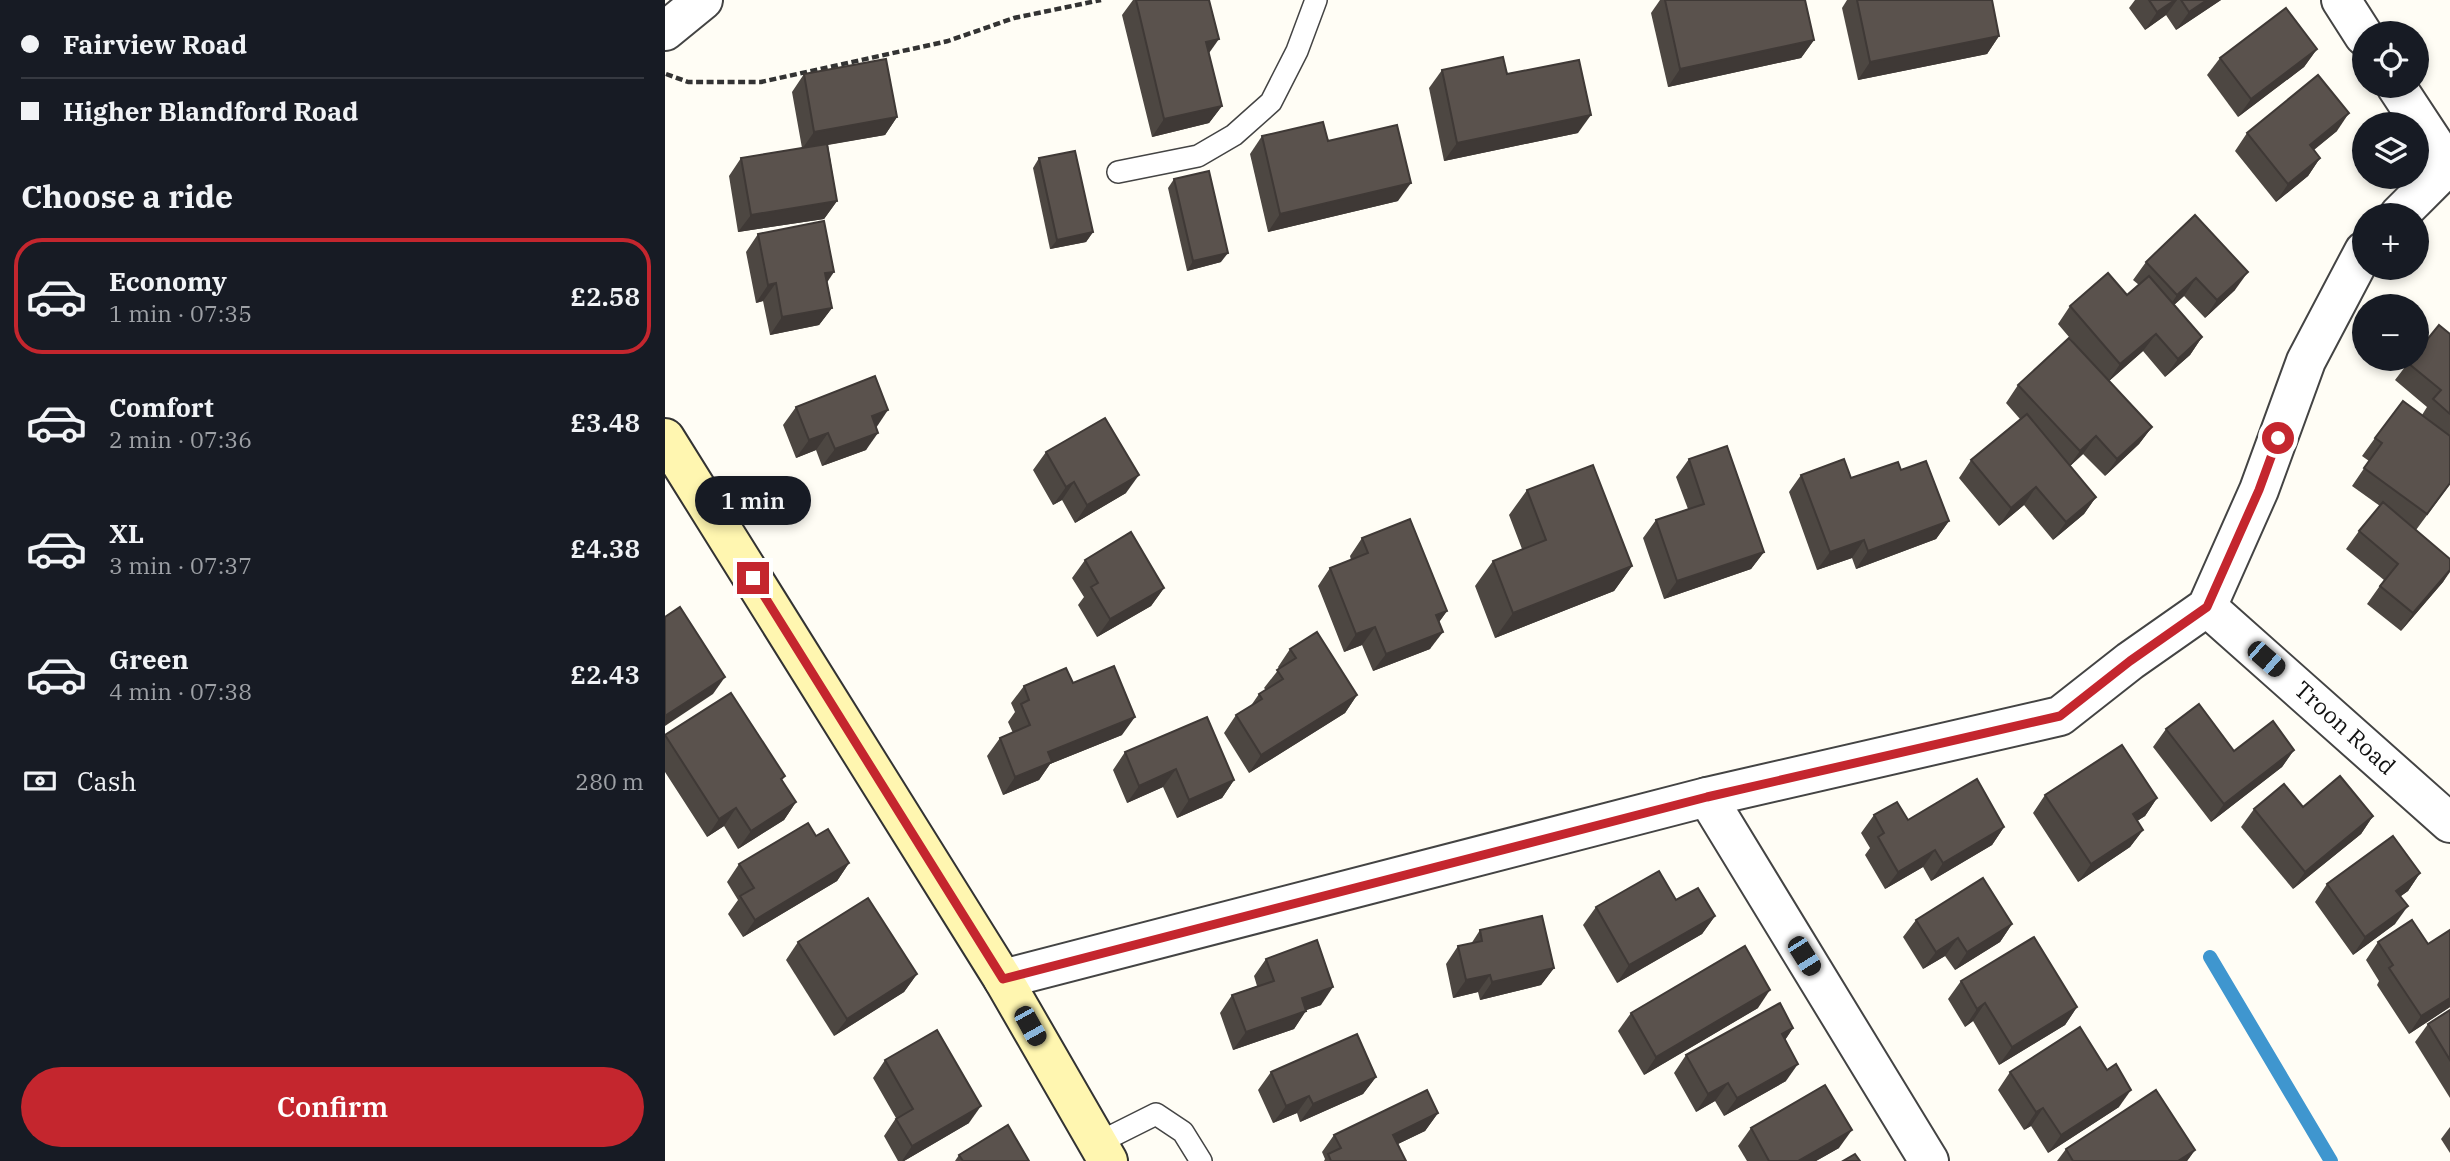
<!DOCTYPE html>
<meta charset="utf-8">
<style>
:root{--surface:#171b24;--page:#20242c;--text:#f1f3f6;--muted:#9ea1a6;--line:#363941;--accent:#c4262e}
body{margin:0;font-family:"IBM Plex Serif",serif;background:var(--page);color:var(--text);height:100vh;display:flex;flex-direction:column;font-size:26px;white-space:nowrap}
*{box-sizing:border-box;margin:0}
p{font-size:23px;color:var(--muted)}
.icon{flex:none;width:38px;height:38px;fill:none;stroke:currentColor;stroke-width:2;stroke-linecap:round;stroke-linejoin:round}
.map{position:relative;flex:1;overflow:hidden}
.sheet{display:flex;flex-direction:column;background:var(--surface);width:665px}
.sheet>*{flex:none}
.guide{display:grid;align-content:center;height:154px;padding:0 21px;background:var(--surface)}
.buttons{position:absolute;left:1687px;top:21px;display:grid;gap:14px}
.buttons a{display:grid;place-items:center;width:77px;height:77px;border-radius:50%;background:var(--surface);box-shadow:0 4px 10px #0003;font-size:35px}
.end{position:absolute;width:32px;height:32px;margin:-16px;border:9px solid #c4262e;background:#fff;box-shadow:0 0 0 4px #fff}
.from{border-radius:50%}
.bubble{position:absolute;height:49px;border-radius:24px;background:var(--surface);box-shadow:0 4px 10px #0003;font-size:23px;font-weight:600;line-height:49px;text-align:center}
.car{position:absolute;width:21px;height:42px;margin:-21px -10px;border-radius:9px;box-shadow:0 0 5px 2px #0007;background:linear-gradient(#222 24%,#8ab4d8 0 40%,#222 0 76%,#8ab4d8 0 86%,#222 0)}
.guide b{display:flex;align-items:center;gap:24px;height:66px;font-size:26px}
.guide b+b{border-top:2px solid var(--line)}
.guide i{width:18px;height:18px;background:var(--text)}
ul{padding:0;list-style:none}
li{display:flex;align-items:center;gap:21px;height:116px;margin:0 14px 10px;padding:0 7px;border:4px solid transparent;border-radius:28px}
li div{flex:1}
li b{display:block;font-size:26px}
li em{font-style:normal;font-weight:600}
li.active{border-color:var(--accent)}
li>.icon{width:63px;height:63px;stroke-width:1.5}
h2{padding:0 21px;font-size:32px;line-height:84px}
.pay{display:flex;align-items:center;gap:18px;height:77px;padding:0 21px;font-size:26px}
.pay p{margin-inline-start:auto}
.primary-button{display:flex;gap:14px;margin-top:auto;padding:14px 21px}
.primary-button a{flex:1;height:80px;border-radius:42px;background:var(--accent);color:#fff;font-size:28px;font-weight:600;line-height:80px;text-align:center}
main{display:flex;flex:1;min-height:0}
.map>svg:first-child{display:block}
</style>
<main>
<section class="sheet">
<div class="guide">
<b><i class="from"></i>Fairview Road</b>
<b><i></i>Higher Blandford Road</b>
</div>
<h2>Choose a ride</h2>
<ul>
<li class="active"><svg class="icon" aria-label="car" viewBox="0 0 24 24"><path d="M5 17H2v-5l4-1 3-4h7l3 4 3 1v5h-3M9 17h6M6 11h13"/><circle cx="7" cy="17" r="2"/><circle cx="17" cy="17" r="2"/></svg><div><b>Economy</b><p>1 min · 07:35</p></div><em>£2.58</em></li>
<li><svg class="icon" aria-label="car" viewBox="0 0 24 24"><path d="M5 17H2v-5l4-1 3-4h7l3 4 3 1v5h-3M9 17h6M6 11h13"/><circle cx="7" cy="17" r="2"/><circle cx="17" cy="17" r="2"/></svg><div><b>Comfort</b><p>2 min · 07:36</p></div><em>£3.48</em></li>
<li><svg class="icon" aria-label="car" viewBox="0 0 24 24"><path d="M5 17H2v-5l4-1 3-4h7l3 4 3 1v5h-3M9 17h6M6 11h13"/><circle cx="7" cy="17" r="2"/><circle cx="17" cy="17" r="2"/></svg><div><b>XL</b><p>3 min · 07:37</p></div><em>£4.38</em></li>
<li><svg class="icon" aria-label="car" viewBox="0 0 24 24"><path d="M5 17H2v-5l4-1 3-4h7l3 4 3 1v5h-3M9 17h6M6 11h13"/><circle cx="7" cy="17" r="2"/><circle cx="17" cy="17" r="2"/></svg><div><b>Green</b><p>4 min · 07:38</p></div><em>£2.43</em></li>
</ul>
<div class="pay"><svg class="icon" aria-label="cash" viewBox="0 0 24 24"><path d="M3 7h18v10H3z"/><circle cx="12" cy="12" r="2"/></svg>Cash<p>280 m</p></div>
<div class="primary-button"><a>Confirm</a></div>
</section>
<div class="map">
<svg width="1785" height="1161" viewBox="0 0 1785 1161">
<rect width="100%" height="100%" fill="#fffdf5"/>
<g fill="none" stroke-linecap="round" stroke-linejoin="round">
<polyline stroke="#3f96cf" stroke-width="14" points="1545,957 1666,1161"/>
<g stroke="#444" stroke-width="24">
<g id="lane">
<polyline points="453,172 533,156 569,135 606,102 632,51 651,0"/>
<polyline points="431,1144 491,1114 518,1132 536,1161"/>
</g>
</g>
<g stroke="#444" stroke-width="42">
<g id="street">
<polyline points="1676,0 1699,36"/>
<polyline points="0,31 38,0"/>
<polyline points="1731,86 1783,165"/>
<polyline points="1734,215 1785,164"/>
<polyline points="1542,607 1785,823"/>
<polyline points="1042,797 1264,1161"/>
<polyline points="338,979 1042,797 1395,716 1465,661 1542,607 1594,490 1641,361 1699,251"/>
</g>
</g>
<g stroke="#333" stroke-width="42">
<polyline id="secondary" points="0,438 338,979 443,1161"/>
</g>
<polyline stroke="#333" stroke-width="4.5" stroke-dasharray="7 3.5" stroke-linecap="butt" points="1,74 23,82 96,82 283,41 349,18 436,0"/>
<use href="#lane" stroke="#fff" stroke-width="21"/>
<use href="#street" stroke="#fff" stroke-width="38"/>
<use href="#secondary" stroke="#fff6b0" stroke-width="38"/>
</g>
<g fill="#4d4742">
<polygon points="468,0 544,0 544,53 557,106 544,123 487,137 457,15"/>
<polygon points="995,0 1061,0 1149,40 1136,58 1003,87 986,13"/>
<polygon points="1182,0 1327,0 1334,36 1322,54 1193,80 1177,8"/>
<polygon points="1470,0 1556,0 1511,30 1501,15 1480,30 1464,8"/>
<polygon points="1652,49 1639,67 1573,117 1542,75 1555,58"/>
<polygon points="777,70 913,133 779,161 764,88"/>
<polygon points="139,74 232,117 220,135 163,145 172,201 159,219 73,232 64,176 76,158 137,148 127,92"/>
<polygon points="1672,131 1649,150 1655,158 1643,176 1611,202 1570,151 1582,133"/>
<polygon points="597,136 663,141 733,201 603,232 585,154"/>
<polygon points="374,158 428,232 421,242 385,249 368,168"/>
<polygon points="509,179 556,262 522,271 503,188"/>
<polygon points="93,234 162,282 167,308 154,325 105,335 98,301 91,303 81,252"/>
<polygon points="1481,262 1570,290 1540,318 1519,296 1509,305 1537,337 1525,355 1500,377 1478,351 1444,381 1487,427 1474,444 1440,476 1418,454 1405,466 1431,497 1419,514 1388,540 1359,505 1334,526 1294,478 1306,460 1355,419 1341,403 1353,385 1421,357 1393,324 1405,306 1462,295 1474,285 1468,280"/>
<polygon points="1785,334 1785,484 1751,530 1785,559 1785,572 1778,582 1736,631 1702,604 1719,580 1681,549 1694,531 1715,506 1687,486 1704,461 1697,456 1710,438 1757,415 1762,407 1730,380 1743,363"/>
<polygon points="131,407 211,427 201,450 157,466 151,450 131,458 118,425"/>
<polygon points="381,452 461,493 410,523 397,500 388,505 368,470"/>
<polygon points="1024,459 1099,552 1086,569 999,599 978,538 991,520 1023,509 1011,477"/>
<polygon points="1236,470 1284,521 1271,539 1191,569 1187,558 1152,570 1124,492 1136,475 1186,478"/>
<polygon points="862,490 967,566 949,591 830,638 810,586 828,561 857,549 844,515"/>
<polygon points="697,538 782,611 774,622 765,649 708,671 697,645 679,652 653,586 665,568 686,560 685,556"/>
<polygon points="420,560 499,588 486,606 432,637 413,605 419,597 407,578"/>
<polygon points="625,649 692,695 680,713 584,773 559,733 571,715 585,707 594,694 601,690 599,688 614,669 613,667"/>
<polygon points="408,683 457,735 385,764 374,780 338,795 322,756 335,738 348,733 343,722 350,712 346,703 359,686"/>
<polygon points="1501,729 1569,751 1629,750 1617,767 1546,822 1488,747"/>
<polygon points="0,735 120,776 117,780 131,802 119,820 73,849 59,826 42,837 0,772"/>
<polygon points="460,752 569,780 557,798 512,818 498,787 462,803 448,770"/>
<polygon points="1380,795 1492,798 1480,816 1472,821 1478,830 1465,847 1413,882 1368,813"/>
<polygon points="1589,809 1708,816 1696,834 1628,889 1576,827"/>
<polygon points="1209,815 1243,820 1339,827 1327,845 1266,881 1258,867 1220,889 1200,855 1205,848 1196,833"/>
<polygon points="151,836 184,863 172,881 78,937 63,914 73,900 62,882 74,864"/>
<polygon points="1755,873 1743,891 1736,896 1730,924 1688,955 1650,902 1662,884"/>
<polygon points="1011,900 1050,916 1037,934 952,983 918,925 931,907"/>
<polygon points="1251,920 1347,924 1335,942 1290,970 1280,956 1258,969 1238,937"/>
<polygon points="815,930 889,968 876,985 815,1000 813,992 788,998 781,964 793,946 806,944"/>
<polygon points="1785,930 1785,1007 1744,1034 1712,985 1714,981 1701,960 1713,942 1763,944"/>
<polygon points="133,942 252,974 239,992 169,1036 121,960"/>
<polygon points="601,959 656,1005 641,1010 629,1029 568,1050 555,1013 567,995 592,986 589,976"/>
<polygon points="1296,981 1412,1007 1400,1025 1334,1065 1308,1021 1300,1027 1283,999"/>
<polygon points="1093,1008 979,1075 953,1031 966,1013"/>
<polygon points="1785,1010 1785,1098 1750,1042 1763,1024"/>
<polygon points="1128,1028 1120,1040 1121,1081 1059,1116 1050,1101 1031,1112 1009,1073 1021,1055"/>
<polygon points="220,1060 304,1123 239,1161 233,1161 219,1136 231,1118 208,1078"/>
<polygon points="606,1072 711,1077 698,1094 635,1122 632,1113 608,1123 593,1090"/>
<polygon points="1345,1072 1454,1107 1383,1153 1366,1126 1359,1130 1333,1090"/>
<polygon points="773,1113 760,1131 733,1144 741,1161 659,1161 660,1159 657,1152 669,1135"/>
<polygon points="1785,1127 1785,1153 1776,1139"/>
<polygon points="1086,1128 1174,1148 1151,1161 1082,1161 1073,1146"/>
<polygon points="1401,1149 1530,1150 1522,1161 1392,1161"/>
<polygon points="294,1155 364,1161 290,1161"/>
</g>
<g fill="#3f3936">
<polygon points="1510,0 1512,0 1501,15 1480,30 1492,12"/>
<polygon points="1542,0 1556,0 1511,30 1524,12"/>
<polygon points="1334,36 1322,54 1193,80 1205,62"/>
<polygon points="554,39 542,56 541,42"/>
<polygon points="1149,40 1136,58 1003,87 1015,69"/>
<polygon points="1652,49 1639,67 1573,117 1586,99"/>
<polygon points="557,106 544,123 487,137 499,119"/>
<polygon points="1684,113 1672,131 1632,163 1645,145"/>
<polygon points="926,115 913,133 779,161 792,143"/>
<polygon points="232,117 220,135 137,149 149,132"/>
<polygon points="1655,158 1643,176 1611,202 1623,184"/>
<polygon points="746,183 733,201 603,232 615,214"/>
<polygon points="172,201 159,219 73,232 86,215"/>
<polygon points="428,232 421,242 385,249 392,240"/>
<polygon points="563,253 556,262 522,271 528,261"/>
<polygon points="169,272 157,290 160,273"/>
<polygon points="1583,272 1570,290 1540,318 1552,300"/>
<polygon points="1531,278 1519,296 1500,313 1512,295"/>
<polygon points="111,283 98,301 91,303 103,285"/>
<polygon points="167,308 154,325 105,335 117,317"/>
<polygon points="1491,334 1478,351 1443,382 1455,364"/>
<polygon points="1537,337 1525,355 1500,377 1513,359"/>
<polygon points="223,410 211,428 207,416"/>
<polygon points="1487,427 1474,444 1440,476 1452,459"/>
<polygon points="163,433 151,450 131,458 144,440"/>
<polygon points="213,433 201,450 157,466 170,449"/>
<polygon points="1431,436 1418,454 1402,469 1415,451"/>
<polygon points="474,475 461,493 410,523 422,505"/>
<polygon points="409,482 397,500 388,505 401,487"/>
<polygon points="1371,487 1359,505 1334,526 1346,508"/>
<polygon points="1431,497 1419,514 1388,540 1401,522"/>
<polygon points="1284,521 1271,539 1191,569 1203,551"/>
<polygon points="1199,540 1187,558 1152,570 1165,552"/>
<polygon points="1099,552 1086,569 999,599 1012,581"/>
<polygon points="967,566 949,591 830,638 848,613"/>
<polygon points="1785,570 1778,582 1736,631 1748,613"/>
<polygon points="499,588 486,606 432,637 445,619"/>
<polygon points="782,611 769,629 771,615"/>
<polygon points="710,627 697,645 679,652 691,634"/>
<polygon points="778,632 765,649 708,671 721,654"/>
<polygon points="60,677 48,694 0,726 0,716"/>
<polygon points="692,695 680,713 584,773 596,755"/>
<polygon points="470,717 457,735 385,764 374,780 338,795 350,777 383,752"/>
<polygon points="1629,750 1617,767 1546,822 1559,804"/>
<polygon points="511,769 498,787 462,803 474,786"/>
<polygon points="569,780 557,798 512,818 524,800"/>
<polygon points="1492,798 1480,816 1455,832 1468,814"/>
<polygon points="131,802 119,820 73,849 86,831"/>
<polygon points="71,808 59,826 42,837 54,819"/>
<polygon points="1708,816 1696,834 1628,889 1640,872"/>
<polygon points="1339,827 1327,845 1266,881 1278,863"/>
<polygon points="1478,830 1465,847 1413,882 1426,864"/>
<polygon points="1270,850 1258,867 1220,889 1233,872"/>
<polygon points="184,863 172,881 78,937 90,920"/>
<polygon points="1755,873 1743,891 1719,908 1731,891"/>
<polygon points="1743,906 1730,924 1688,955 1700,937"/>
<polygon points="1050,916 1037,934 952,983 964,965"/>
<polygon points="1347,924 1335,942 1290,970 1302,952"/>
<polygon points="1293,938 1280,956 1258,969 1271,952"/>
<polygon points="889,968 876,985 815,1000 827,982"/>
<polygon points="252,974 239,992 169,1036 182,1019"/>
<polygon points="825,975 813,992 788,998 801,980"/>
<polygon points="668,987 656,1005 625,1016 637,998"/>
<polygon points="1105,990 1093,1008 979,1075 991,1057"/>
<polygon points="1785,998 1785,1007 1744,1034 1756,1016"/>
<polygon points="1320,1003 1308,1021 1300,1027 1312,1009"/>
<polygon points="1412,1007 1400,1025 1334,1065 1347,1047"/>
<polygon points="641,1011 629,1029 568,1050 581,1032"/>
<polygon points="1128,1028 1116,1046 1117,1034"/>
<polygon points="1133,1064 1121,1081 1059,1116 1072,1098"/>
<polygon points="711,1077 698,1094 635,1122 648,1104"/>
<polygon points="1063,1083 1050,1101 1031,1112 1043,1094"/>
<polygon points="1466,1090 1454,1107 1383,1153 1396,1135"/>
<polygon points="644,1096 632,1113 608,1123 621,1106"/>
<polygon points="316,1106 304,1123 239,1161 237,1161 247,1146"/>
<polygon points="1378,1108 1366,1126 1359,1130 1371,1112"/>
<polygon points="773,1113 760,1131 716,1152 728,1135"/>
<polygon points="1187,1130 1174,1148 1151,1161 1133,1161"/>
<polygon points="1530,1150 1522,1161 1513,1161"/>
</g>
<g fill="#5a524d" stroke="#3f3936" stroke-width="2">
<polygon points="471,0 544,0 554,39 541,42 557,106 499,119"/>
<polygon points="1000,0 1140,0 1149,40 1015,69"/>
<polygon points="1192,0 1327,0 1334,36 1205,62"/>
<polygon points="1484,0 1510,0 1492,12"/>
<polygon points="1516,0 1542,0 1524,12"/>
<polygon points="1621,8 1652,49 1586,99 1555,58"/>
<polygon points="838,57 842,74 914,60 926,115 792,143 777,70"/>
<polygon points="221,59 232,117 149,132 139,74"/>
<polygon points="1653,75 1684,113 1645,145 1655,158 1623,184 1582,133"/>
<polygon points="658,122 663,141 732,125 746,183 615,214 597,136"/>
<polygon points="162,144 172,201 86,215 76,158"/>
<polygon points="410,151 428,232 392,240 374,158"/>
<polygon points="544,171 563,253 528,261 509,179"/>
<polygon points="1530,215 1583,272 1552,300 1531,278 1512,295 1481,262"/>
<polygon points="159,221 169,272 160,273 167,308 117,317 111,283 103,285 93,234"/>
<polygon points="1443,273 1462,295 1484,276 1537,337 1513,359 1491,334 1455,364 1405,306"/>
<polygon points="1774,325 1785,334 1785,414 1768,399 1776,390 1743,363 1746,359 1752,359 1752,352"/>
<polygon points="1404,338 1487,427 1452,459 1431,436 1415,451 1353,385"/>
<polygon points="210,376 223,410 207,416 213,433 170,449 163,433 144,440 131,407"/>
<polygon points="1738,401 1785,436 1785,483 1762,514 1699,468 1717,443 1710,438"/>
<polygon points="1362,414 1431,497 1401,522 1371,487 1346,508 1306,460"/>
<polygon points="440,418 474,475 422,505 409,482 401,487 381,452"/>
<polygon points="1062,446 1099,552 1012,581 991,520 1039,504 1024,459"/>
<polygon points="1179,459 1186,478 1233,462 1236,470 1261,461 1284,521 1203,551 1199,540 1165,552 1136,475"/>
<polygon points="928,465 967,566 848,613 828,561 881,540 862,490"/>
<polygon points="1718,502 1785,559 1785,570 1748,613 1715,586 1733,564 1694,531"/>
<polygon points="745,519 782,611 771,615 778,632 721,654 710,627 691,634 665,568 703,553 697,538"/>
<polygon points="466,532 499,588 445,619 426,587 433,583 420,560"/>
<polygon points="15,607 60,677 0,716 0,617"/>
<polygon points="652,632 692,695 596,755 571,715 597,699 594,694 618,679 612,670 631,658 625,649"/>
<polygon points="449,666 470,717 383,752 387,762 350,777 335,738 365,725 356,704 364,700 359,686 401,668 408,683"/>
<polygon points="66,693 120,776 116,779 131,802 86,831 71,808 54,819 0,735"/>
<polygon points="1534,704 1569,751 1608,721 1629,750 1559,804 1501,729"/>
<polygon points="542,717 569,780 524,800 511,769 474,786 460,752"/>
<polygon points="1457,745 1492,798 1468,814 1478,830 1426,864 1380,795"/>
<polygon points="1675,776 1708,816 1640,872 1589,809 1619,784 1638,807"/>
<polygon points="1312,779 1339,827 1278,863 1270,850 1233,872 1213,837 1219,833 1209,815 1232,802 1243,820"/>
<polygon points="143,823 151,836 163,829 184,863 90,920 75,896 89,888 74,864"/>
<polygon points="1728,836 1755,873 1731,891 1743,906 1700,937 1662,884"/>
<polygon points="994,871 1011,900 1033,888 1050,916 964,965 931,907"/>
<polygon points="1318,878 1347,924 1302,952 1293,938 1271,952 1251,920"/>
<polygon points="203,898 252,974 182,1019 133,942"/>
<polygon points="877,916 889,968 827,982 825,975 801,980 793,946 817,941 815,930"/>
<polygon points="1747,920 1763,944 1785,930 1785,998 1756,1016 1724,968 1728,965 1713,942"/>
<polygon points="1369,937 1412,1007 1347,1047 1320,1003 1312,1009 1296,981"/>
<polygon points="652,940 668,987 637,998 641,1011 581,1032 567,995 609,981 601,959"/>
<polygon points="1080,946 1105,990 991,1057 966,1013"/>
<polygon points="1115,1003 1128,1028 1117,1034 1133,1064 1072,1098 1063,1083 1043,1094 1021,1055"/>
<polygon points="1785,1010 1785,1060 1763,1024"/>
<polygon points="1415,1027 1442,1070 1451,1064 1466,1090 1396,1135 1378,1108 1371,1112 1345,1072"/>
<polygon points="272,1030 316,1106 247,1146 231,1119 248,1109 220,1060"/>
<polygon points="692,1034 711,1077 648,1104 644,1096 621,1106 606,1072"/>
<polygon points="1160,1085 1187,1130 1133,1161 1104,1161 1086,1128"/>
<polygon points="762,1090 773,1113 728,1135 741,1161 666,1161 663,1154 676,1148 669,1135"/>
<polygon points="1491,1090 1530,1150 1513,1161 1408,1161 1401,1149"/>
<polygon points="343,1125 364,1161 298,1161 294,1155"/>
<polygon points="1190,1154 1195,1161 1178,1161"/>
</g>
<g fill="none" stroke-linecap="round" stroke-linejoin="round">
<polyline stroke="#c4262e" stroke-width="9" points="88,578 338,979 1042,797 1395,716 1465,661 1542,607 1594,490 1613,438"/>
</g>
<g text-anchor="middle" stroke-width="7" stroke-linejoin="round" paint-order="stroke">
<g font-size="23" fill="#111" stroke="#fff">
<text transform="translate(1680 728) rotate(42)" y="8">Troon Road</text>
</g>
</g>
</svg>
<div class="buttons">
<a><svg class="icon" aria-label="locate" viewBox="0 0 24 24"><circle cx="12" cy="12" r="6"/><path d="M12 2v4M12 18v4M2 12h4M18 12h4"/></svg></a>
<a><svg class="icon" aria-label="layers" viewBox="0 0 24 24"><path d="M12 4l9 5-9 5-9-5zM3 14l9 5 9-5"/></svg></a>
<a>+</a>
<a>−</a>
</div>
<i class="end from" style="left:1613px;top:438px"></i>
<i class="end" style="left:88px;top:578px"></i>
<div class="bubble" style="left:30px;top:476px;width:116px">1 min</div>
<i class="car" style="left:1601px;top:659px;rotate:131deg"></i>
<i class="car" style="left:1139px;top:956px;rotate:148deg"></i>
<i class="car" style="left:365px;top:1026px;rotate:151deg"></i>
</div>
</main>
